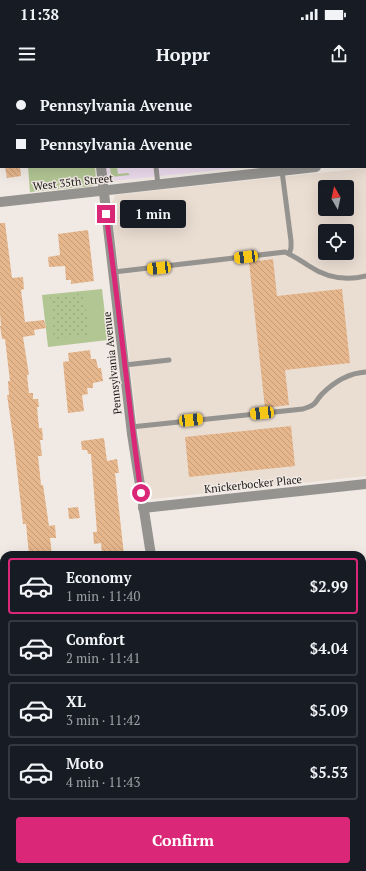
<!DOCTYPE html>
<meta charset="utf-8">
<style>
:root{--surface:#171b24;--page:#20242c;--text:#f1f3f6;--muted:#9ea1a6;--line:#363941;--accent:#db2777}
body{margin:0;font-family:"PT Serif",serif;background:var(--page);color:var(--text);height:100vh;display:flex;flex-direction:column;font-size:15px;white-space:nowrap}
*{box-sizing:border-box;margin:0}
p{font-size:13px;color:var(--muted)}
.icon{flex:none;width:22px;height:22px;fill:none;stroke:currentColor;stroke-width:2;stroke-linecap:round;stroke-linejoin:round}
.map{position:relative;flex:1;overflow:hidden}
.drawer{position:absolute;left:0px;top:471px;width:366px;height:320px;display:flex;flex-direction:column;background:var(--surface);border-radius:12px 12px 0 0;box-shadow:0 4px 16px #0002}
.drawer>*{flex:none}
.hud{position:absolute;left:0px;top:0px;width:366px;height:88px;box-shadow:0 4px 16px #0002;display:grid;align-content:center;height:88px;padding:0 16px;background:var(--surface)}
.needle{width:26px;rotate:351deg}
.fabs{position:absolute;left:318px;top:100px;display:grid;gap:8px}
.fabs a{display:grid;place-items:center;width:36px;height:36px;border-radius:4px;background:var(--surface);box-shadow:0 4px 16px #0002;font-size:20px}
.end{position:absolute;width:18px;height:18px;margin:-9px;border:5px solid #db2777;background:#fff;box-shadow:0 0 0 2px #fff}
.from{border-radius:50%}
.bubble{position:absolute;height:28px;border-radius:4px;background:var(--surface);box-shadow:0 4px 16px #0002;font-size:13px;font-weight:700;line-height:28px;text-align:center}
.car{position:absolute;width:12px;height:24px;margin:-12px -6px;border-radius:5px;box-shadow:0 0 3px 1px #0007;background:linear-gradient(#f5c518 24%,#345 0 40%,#f5c518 0 76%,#345 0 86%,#f5c518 0)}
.hud b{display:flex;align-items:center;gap:14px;height:38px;font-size:15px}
.hud b+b{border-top:1px solid var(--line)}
.hud i{width:10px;height:10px;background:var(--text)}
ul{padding:7px 0 0;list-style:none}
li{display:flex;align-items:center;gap:12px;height:56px;margin:0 8px 6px;padding:0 8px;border:2px solid var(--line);border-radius:4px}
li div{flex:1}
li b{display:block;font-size:15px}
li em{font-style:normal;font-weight:700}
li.active{border-color:var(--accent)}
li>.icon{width:36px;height:36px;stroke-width:1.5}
.button{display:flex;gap:8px;margin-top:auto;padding:8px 16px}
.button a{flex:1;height:46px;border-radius:4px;background:var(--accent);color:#fff;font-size:16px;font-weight:700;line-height:46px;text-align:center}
.status{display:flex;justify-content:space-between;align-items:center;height:28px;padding:0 20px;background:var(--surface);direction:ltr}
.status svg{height:11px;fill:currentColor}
header{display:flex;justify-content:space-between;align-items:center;height:52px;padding:0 16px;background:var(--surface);font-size:18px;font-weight:700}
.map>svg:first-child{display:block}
</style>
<div class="status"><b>11:38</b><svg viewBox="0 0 49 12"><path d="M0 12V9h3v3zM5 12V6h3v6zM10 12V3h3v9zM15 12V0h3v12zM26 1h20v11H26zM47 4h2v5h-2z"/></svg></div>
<header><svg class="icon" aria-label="menu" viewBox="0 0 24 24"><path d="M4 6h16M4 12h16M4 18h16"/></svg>Hoppr<svg class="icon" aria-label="share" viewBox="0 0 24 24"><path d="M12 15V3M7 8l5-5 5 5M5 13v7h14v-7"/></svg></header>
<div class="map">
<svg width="366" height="791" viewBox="0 0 366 791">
<defs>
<pattern id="garden-dots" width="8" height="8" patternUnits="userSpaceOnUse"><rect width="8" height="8" fill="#b2c693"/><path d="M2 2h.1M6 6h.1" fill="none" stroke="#98aa7e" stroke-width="1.8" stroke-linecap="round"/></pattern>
<pattern id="building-back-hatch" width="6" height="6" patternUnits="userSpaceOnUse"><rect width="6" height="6" fill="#e6b68c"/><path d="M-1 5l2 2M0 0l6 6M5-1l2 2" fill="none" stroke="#c59c78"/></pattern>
</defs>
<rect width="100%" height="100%" fill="#f1eae4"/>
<g fill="#eaddd2" fill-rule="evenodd">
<path d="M366,88V396L153,419L150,418L145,410L111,125L114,118L115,115L121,114ZM325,107H347V129H325ZM325,151H347V173H325Z"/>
<polygon points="366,661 366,791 342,791 341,787 362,787 362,662"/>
</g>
<g fill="#ecdbed">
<polygon points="96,0 366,0 366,74 365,74 365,1 95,1"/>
<polygon points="105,87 247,87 111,101 107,99"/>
</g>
<g fill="#b2c693">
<polygon points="28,87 95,87 96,101 93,106 30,112"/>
<polygon points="110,87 117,87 118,94 128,93 130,95 111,97"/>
<polygon points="102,209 108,260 48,267 42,215"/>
</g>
<polygon fill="url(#garden-dots)" points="84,213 89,255 54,259 50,217"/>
<g fill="url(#building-back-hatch)">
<polygon points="5,87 20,87 21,96 7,98"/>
<polygon points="0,143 5,143 12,198 23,197 24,209 21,210 25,242 44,240 46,248 34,250 35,255 23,257 29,295 27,295 29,313 33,313 33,319 38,319 39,327 37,327 39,348 42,348 43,360 40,360 42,376 38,376 41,405 43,405 49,446 55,445 56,458 50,458 52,475 29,475 26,444 23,444 14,363 7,315 9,315 8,301 10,301 5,259 2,259 0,246 1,246 0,233"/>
<polygon points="88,150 94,201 71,204 71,200 66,200 65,186 49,187 48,177 60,175 58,154"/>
<polygon points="273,179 277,216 342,209 350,283 285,290 289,325 265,328 249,182"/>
<polygon points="90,270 91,279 96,279 98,288 101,288 103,301 93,303 93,308 87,308 88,314 82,315 84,331 68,333 63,282 69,281 68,273"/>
<polygon points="291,346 295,386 189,397 185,357"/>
<polygon points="104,358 107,381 117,379 119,393 115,393 124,475 102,475 101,463 94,464 93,452 97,452 91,374 88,374 87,370 82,370 81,361"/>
<polygon points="78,427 80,438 69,439 68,428"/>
</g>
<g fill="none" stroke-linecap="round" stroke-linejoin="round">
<g stroke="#959390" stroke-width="5">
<polyline points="214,0 215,1"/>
<polyline points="226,0 226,1"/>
<polyline points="247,0 247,1"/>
<polyline points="156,87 158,105"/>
<polyline points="282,91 291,161 291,168 289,174"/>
<path d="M114,192L285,172C294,176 301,181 309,186C327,198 346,201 366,196"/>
<polyline points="125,285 169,280"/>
<path d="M131,347L303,329C318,324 313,324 322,314C334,302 349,293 366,292"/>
<polyline points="362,484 366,484"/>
<polyline points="362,555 366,555"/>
<polyline points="362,766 366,771"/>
</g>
<g stroke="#959390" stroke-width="10">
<polyline points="92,0 93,1"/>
<polyline points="365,82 366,82"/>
<polyline points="101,87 132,354 151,475"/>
<polyline points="0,122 316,87"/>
<polyline points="143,428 366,404"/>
<polyline points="0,484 4,519"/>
<polyline points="0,637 4,636"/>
<polyline points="362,654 366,653"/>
<polyline points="34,787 35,791"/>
<polyline points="186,787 187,791"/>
<polyline points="336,787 337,791"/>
</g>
</g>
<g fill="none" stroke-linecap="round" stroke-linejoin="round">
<path stroke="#db2777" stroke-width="5" d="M106,134C119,226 128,320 141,413"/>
</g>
<g text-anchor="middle" stroke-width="3" stroke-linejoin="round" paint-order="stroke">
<g font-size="11" fill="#1c1917" stroke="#f1eae4">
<text transform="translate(73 102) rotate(-6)" y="4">West 35th Street</text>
<text transform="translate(112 283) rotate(-96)" y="4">Pennsylvania Avenue</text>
<text transform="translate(253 404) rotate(-6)" y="4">Knickerbocker Place</text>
</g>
</g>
</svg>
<div class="fabs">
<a><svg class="needle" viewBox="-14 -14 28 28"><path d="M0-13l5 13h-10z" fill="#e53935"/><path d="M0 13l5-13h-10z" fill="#9ea1a6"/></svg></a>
<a><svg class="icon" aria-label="locate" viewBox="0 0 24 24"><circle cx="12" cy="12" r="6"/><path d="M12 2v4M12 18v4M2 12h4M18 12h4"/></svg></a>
</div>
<i class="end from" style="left:141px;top:413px"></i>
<i class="end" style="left:106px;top:134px"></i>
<div class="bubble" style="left:120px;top:120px;width:66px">1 min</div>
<i class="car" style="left:246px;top:177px;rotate:263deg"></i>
<i class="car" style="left:159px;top:188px;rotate:264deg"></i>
<i class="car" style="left:262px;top:333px;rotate:264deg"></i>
<i class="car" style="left:191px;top:340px;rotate:84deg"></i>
<div class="hud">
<b><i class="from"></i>Pennsylvania Avenue</b>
<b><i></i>Pennsylvania Avenue</b>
</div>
<section class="drawer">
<ul>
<li class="active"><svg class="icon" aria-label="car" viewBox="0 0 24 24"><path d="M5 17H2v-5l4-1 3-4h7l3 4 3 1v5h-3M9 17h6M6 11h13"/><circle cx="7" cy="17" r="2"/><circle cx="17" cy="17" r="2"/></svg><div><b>Economy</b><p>1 min · 11:40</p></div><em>$2.99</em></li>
<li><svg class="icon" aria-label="car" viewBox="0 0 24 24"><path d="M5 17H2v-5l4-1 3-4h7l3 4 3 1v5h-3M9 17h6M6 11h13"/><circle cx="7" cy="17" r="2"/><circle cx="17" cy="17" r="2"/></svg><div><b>Comfort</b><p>2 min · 11:41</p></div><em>$4.04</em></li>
<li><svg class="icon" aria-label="car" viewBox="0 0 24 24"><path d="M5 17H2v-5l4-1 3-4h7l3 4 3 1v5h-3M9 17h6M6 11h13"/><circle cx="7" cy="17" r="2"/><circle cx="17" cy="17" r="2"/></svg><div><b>XL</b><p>3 min · 11:42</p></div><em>$5.09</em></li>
<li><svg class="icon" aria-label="car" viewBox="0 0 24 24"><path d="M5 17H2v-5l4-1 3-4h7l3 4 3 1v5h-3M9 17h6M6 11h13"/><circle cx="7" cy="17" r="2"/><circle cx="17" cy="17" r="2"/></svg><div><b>Moto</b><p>4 min · 11:43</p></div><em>$5.53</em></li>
</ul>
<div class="button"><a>Confirm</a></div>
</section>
</div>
